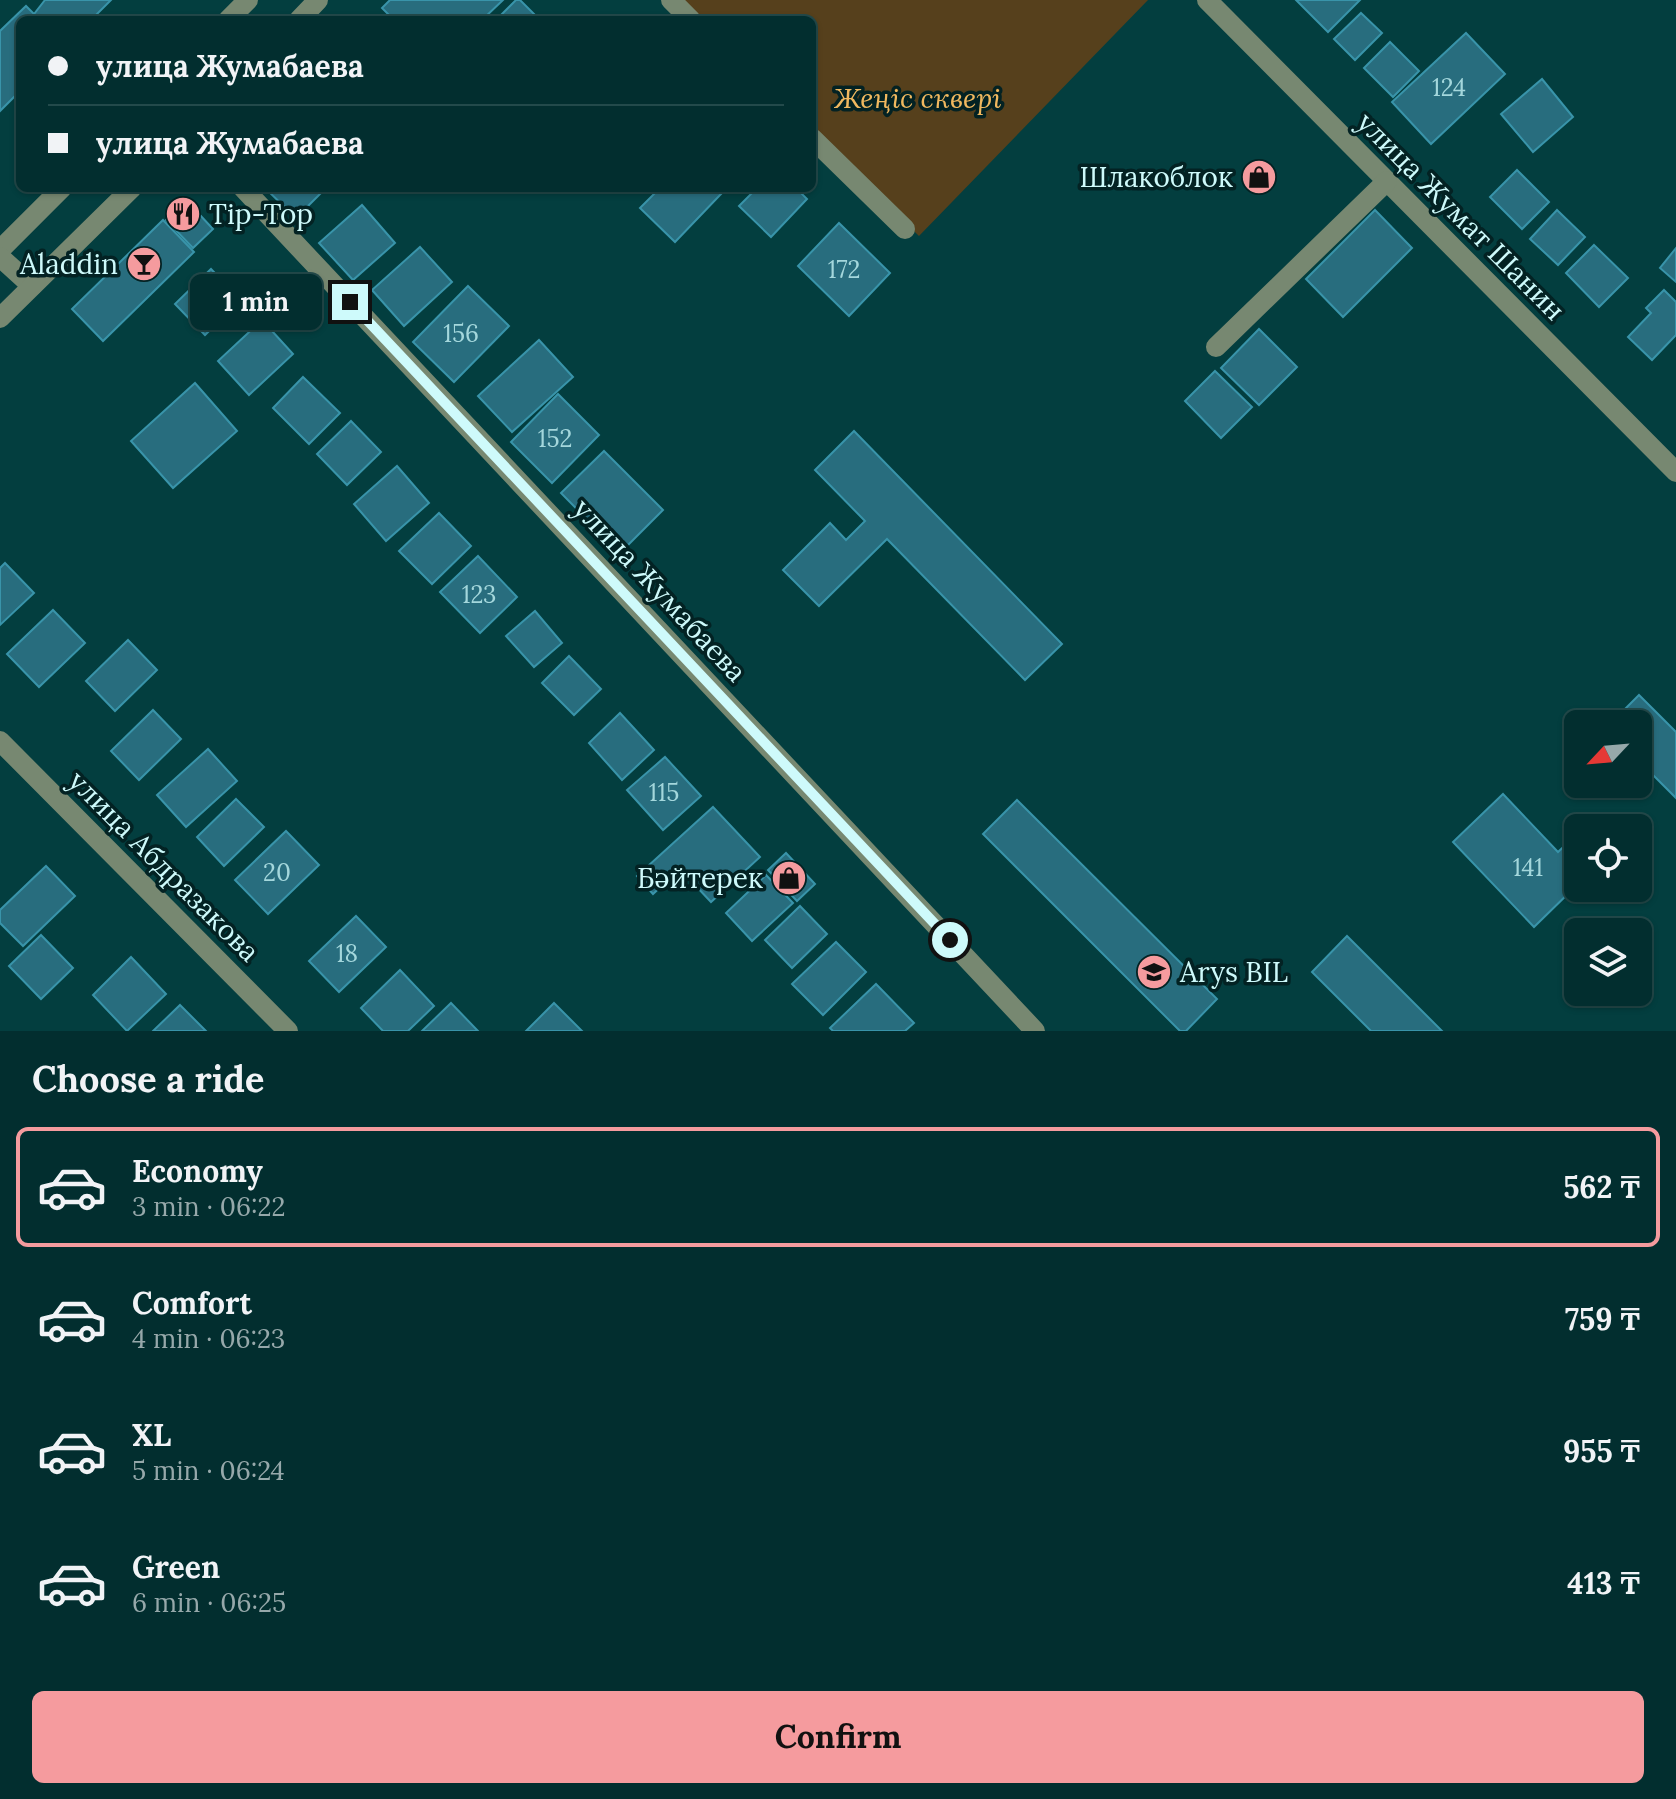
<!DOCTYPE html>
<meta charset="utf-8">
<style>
:root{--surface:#022e2f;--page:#0c3637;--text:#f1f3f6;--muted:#96a8aa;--line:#234a4b;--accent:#f59b9e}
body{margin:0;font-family:Lora,serif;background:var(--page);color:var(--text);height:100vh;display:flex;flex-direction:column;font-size:30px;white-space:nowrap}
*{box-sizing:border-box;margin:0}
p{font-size:26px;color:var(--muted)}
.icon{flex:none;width:44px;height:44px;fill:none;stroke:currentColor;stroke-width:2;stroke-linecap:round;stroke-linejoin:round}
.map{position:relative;height:1031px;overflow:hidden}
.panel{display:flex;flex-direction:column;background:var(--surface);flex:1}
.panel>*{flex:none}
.guide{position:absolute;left:16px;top:16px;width:800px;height:176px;border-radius:12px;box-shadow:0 2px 6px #0004,0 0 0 2px var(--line);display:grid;align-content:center;height:176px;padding:0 32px;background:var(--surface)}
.needle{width:52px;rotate:244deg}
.controls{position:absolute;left:1564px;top:710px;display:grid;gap:16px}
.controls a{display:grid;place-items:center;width:88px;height:88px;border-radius:12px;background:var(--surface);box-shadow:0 2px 6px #0004,0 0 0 2px var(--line);font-size:40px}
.end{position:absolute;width:36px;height:36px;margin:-18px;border:10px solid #cefafb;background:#111;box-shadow:0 0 0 4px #111}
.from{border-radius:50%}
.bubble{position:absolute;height:56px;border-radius:12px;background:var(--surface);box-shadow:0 2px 6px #0004,0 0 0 2px var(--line);font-size:26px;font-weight:700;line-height:56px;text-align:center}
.guide b{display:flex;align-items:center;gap:28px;height:76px;font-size:30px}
.guide b+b{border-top:2px solid var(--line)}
.guide i{width:20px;height:20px;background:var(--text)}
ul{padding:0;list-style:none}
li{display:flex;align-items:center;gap:24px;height:120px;margin:0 16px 12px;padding:0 16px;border:4px solid transparent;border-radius:12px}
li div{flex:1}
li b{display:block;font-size:30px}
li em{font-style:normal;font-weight:700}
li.selected{border-color:var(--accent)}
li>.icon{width:72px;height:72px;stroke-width:1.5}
h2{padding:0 32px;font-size:36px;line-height:96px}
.cta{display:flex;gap:16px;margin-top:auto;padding:16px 32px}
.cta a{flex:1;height:92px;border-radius:12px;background:var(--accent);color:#111;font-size:32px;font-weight:700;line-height:92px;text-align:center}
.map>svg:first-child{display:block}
</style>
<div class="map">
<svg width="1676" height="1031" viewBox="0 0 1676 1031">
<rect width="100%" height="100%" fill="#033e3f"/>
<polygon fill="#56401c" points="676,0 1148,0 919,236 812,132 812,20 697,20"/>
<g fill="#286d7e" stroke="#3994aa" stroke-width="2">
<polygon points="45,0 111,0 91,20 20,20 20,91 0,111 0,31 26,6 34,14"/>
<polygon points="390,0 503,0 482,20 394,20 382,8"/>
<polygon points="516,0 520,0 540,20 496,20"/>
<polygon points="1296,0 1360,0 1328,32"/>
<polygon points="1361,13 1382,33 1355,60 1334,39"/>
<polygon points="1466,33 1505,74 1431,144 1392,102"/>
<polygon points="1390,42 1419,71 1393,97 1364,68"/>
<polygon points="1542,79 1573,117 1533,152 1501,114"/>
<polygon points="1517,170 1549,202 1522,229 1490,197"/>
<polygon points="265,188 326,188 296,218"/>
<polygon points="660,188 717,188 722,193 675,242 640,208"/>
<polygon points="757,188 796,188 807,199 771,237 739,206"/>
<polygon points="186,200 213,229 193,248 166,220"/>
<polygon points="362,205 395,243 353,280 319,243"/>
<polygon points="1375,210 1412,248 1343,317 1306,279"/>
<polygon points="1557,210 1585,237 1558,265 1530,239"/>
<polygon points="163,220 194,252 103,341 72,309"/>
<polygon points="839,223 890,273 849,316 798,266"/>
<polygon points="1594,245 1628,278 1599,307 1566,273"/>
<polygon points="420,247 452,282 404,326 372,290"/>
<polygon points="1676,248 1676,282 1660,268"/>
<polygon points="211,269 241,300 205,335 175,304"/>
<polygon points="468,286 509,326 454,382 413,342"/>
<polygon points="1664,290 1676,302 1676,335 1652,360 1628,337 1651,313 1646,308"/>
<polygon points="262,320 293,354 249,395 218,361"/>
<polygon points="1259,329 1297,367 1259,405 1221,368"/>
<polygon points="539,340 573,377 512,432 478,396"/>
<polygon points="1215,371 1252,407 1221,438 1185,401"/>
<polygon points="303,377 340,413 309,444 273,408"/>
<polygon points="195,383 237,431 173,488 131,441"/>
<polygon points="558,394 599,435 552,483 511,442"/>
<polygon points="351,421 381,452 347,485 317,454"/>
<polygon points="854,431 1062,644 1025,680 887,539 819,606 783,570 830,523 846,540 865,521 815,470"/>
<polygon points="604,451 663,510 620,553 561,493"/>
<polygon points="397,466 429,503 386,541 354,504"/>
<polygon points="439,513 471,546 432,584 399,551"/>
<polygon points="478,556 517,597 480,633 440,592"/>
<polygon points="5,563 34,593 0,625 0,568"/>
<polygon points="53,610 85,643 39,687 7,654"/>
<polygon points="535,611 562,643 534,667 506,636"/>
<polygon points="128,640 157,670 115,711 86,681"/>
<polygon points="569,656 601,689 574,715 542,683"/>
<polygon points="1639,695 1676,732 1676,798 1638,760 1638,724 1610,724"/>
<polygon points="153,710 181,739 139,780 111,751"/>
<polygon points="620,713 654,750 622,780 589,743"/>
<polygon points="208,749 237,781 186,827 157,795"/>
<polygon points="665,757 701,796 663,830 627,790"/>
<polygon points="1503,794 1558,852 1578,833 1578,884 1534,927 1453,842"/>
<polygon points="236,799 264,827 224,866 197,837"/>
<polygon points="1017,800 1217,999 1186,1031 1180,1031 983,834"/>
<polygon points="713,807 760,857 711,902 680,869 653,894 637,876"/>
<polygon points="286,831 319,865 268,914 235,880"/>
<polygon points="786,853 815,884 797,901 768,870"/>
<polygon points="46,866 75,896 23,946 0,923 0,910"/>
<polygon points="766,875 793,903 752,941 726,913"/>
<polygon points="800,906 827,934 792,968 765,940"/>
<polygon points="356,916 386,947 339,992 309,961"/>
<polygon points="41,935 73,968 41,999 9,966"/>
<polygon points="1347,936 1442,1031 1371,1031 1312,972"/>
<polygon points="836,942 866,972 823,1015 792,984"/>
<polygon points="131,957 166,994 127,1031 93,995"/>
<polygon points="400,970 434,1006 408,1031 383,1031 361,1008"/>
<polygon points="876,984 914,1023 905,1031 833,1031 830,1028"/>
<polygon points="451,1003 478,1031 422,1031"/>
<polygon points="554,1003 582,1031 526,1031"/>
<polygon points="180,1005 206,1031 153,1031"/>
</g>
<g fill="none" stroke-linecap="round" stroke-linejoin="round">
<g stroke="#778871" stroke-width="20">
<polyline points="671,0 691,20"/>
<polyline points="1207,0 1676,472"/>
<polyline points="228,20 248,0"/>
<polyline points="299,20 318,0"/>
<polyline points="812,138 905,229"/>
<polyline points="243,188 1035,1031"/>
<polyline points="0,250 62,188"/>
<polyline points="0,257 32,286"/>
<polyline points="0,318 132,188"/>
<polyline points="1216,347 1387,181"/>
<polyline points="0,741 288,1031"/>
</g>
</g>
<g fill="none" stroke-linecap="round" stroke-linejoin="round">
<polyline stroke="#cefafb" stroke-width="10" points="350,302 950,940"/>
</g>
<defs>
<g id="shop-disc" transform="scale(1.8)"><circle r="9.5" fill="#f59b9e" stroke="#032223"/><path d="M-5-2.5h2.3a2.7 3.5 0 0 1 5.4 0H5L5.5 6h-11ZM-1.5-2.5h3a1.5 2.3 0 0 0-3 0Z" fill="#111"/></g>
<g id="restaurant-disc" transform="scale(1.8)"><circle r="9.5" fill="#f59b9e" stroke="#032223"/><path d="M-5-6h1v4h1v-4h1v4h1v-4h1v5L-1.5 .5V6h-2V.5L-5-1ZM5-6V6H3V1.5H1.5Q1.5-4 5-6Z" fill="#111"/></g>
<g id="bar-disc" transform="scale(1.8)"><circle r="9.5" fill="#f59b9e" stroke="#032223"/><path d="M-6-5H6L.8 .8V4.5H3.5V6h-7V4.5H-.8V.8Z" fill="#111"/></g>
<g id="school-disc" transform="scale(1.8)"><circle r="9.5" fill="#f59b9e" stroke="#032223"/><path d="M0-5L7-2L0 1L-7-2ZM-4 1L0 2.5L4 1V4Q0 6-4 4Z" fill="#111"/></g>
</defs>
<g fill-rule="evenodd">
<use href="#shop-disc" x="1259" y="177"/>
<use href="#restaurant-disc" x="183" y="214"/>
<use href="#bar-disc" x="144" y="264"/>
<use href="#shop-disc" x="789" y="878"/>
<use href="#school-disc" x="1154" y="972"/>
</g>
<g text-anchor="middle" stroke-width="7" stroke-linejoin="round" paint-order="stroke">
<g font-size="24" fill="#a4d7dc">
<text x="1449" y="96">124</text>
<text x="844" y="278">172</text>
<text x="461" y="342">156</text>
<text x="555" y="447">152</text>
<text x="479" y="603">123</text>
<text x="664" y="801">115</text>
<text x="1528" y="876">141</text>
<text x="277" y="881">20</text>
<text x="347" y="962">18</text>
</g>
<g font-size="28" font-style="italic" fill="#f0b85f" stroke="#032223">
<text x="918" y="108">Жеңіс сквері</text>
</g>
<g font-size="28" fill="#cefafb" stroke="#032223" text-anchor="end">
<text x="1233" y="187">Шлакоблок</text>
<text x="209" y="224" text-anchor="start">Tip-Top</text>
<text x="118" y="274">Aladdin</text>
<text x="763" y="888">Бәйтерек</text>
<text x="1180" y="982" text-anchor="start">Arys BIL</text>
</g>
<g font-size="28" fill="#cefafb" stroke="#032223">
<text transform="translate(1461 216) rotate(45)" y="10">улица Жумат Шанин</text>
<text transform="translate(660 590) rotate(47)" y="10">улица Жумабаева</text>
<text transform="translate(164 866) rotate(45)" y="10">улица Абдразакова</text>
</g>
</g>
</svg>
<div class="controls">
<a><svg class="needle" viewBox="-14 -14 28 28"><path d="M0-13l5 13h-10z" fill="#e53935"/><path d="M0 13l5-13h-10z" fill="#96a8aa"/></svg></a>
<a><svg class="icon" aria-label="locate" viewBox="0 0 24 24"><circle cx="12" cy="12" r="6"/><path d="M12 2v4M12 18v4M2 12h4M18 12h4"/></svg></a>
<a><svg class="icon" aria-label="layers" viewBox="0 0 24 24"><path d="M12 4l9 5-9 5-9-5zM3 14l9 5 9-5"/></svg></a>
</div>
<i class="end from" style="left:950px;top:940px"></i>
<i class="end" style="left:350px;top:302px"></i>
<div class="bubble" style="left:190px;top:274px;width:132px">1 min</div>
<div class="guide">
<b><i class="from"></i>улица Жумабаева</b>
<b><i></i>улица Жумабаева</b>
</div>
</div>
<section class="panel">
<h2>Choose a ride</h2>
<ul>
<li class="selected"><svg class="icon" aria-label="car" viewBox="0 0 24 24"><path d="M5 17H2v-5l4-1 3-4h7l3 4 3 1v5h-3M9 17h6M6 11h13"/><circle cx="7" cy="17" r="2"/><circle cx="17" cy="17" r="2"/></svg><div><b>Economy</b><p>3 min · 06:22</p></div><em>562 ₸</em></li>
<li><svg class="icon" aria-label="car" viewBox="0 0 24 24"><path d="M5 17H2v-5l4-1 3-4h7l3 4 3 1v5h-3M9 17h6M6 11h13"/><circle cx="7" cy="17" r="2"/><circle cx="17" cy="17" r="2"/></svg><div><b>Comfort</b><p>4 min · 06:23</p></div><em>759 ₸</em></li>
<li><svg class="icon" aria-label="car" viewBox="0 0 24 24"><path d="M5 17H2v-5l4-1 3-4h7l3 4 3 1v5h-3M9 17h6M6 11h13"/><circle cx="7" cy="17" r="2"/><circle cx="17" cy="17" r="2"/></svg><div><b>XL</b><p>5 min · 06:24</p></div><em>955 ₸</em></li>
<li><svg class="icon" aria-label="car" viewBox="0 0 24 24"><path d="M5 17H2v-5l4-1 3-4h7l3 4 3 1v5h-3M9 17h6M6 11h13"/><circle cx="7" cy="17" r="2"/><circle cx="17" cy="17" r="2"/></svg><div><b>Green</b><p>6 min · 06:25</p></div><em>413 ₸</em></li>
</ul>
<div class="cta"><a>Confirm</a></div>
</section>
